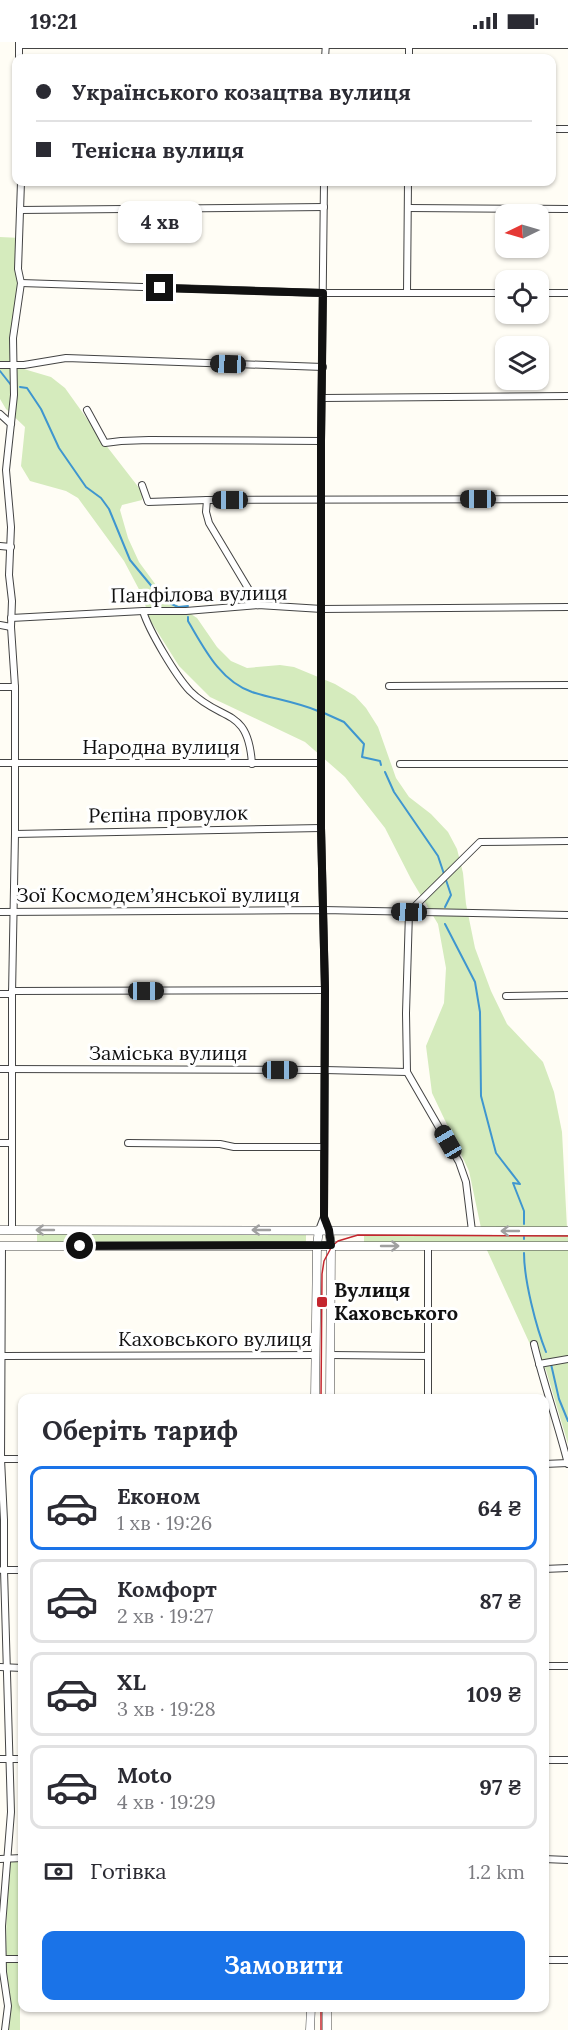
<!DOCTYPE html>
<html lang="uk">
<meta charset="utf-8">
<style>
:root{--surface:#fff;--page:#f7f7f7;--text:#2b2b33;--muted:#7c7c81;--line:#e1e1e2;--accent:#1a73e8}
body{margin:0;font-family:Lora,serif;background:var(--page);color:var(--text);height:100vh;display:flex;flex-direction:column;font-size:22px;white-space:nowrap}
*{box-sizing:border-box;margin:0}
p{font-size:20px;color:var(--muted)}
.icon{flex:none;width:33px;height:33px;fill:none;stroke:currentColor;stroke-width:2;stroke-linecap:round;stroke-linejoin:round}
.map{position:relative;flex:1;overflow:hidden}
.sheet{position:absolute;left:18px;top:1352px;width:531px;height:618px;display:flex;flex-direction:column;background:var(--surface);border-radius:12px;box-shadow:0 2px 4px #0004}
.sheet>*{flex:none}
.guide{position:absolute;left:12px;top:12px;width:544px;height:132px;border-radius:12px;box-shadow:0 2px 4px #0004;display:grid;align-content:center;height:132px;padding:0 24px;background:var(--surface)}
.needle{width:39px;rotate:265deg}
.buttons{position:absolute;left:495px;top:162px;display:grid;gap:12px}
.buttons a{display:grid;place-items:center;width:54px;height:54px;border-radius:12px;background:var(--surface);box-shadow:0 2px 4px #0004;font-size:30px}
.end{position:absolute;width:27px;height:27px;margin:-14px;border:8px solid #111;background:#fff;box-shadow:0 0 0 3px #fff}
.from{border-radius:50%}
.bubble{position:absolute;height:42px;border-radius:12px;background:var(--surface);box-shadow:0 2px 4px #0004;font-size:20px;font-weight:700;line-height:42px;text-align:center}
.car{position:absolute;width:18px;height:36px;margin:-18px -9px;border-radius:8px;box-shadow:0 0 4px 2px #0007;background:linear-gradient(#222 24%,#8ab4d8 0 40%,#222 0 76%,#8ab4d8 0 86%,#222 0)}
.guide b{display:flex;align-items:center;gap:21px;height:57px;font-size:22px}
.guide b+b{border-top:2px solid var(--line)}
.guide i{width:15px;height:15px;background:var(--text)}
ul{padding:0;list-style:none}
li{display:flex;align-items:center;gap:18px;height:84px;margin:0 12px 9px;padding:0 12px;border:3px solid var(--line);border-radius:12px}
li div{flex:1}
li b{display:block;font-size:22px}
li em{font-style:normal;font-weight:700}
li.active{border-color:var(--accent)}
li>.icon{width:54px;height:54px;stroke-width:1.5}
h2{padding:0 24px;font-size:27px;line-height:72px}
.pay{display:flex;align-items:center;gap:15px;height:66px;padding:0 24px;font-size:22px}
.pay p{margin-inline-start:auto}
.primary-button{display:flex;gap:12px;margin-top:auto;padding:12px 24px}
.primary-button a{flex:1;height:69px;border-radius:12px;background:var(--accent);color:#fff;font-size:24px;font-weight:700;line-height:69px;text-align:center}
.status{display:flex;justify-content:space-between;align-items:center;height:42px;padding:0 30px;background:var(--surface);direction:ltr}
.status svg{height:16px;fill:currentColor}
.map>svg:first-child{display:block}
</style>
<div class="status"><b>19:21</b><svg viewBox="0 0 49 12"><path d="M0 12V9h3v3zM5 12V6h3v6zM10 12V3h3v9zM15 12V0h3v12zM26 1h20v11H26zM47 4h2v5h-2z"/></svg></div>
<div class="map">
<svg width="568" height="1988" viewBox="0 0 568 1988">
<rect width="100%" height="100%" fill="#fffdf5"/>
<g fill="#d5ebbd">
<polygon points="0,195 21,196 20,233 11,316 17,325 51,335 65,346 105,402 143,451 142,458 122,463 120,468 128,496 139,520 164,554 197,576 217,605 231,619 247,626 280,623 294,625 335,642 355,654 366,666 378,685 396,736 409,755 431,772 448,790 457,807 463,831 466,862 475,906 491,949 507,982 543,1020 554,1050 562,1090 567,1186 481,1186 469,1129 432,1051 426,1004 444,961 446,926 438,882 411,837 385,786 345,735 305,700 210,655 179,624 150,578 142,553 124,519 78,456 66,449 30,439 21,424 25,385 6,367 0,357"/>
<polygon points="306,1190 306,1201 37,1201 37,1191"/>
<polygon points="364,1191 568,1191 568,1202 364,1201"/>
<polygon points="486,1206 568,1206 568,1402 546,1328 529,1300"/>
<polygon points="7,1819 20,1819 22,1860 20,1914 6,1914"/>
<polygon points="6,1921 20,1921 20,1988 5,1988"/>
</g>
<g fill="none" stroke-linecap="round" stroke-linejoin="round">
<g stroke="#3f96cf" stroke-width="2">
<polyline points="0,329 11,343"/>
<polyline points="20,345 27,346 41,367 59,406 86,445 101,456 109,467 130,518 163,558 178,565 188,564"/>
<path d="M188,575V579C204,606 220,639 252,650C274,657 297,660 318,669"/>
<polyline points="324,671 344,680 364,702 362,715 380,719 381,723"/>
<polyline points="385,730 394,750 438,814 451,853 445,865"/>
<polyline points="445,882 475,940 480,970 481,1054 496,1111 520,1142 513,1141 524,1169 524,1182"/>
<polyline points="524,1195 524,1197"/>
<path d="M524,1211C524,1238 536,1285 546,1310"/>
<polyline points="551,1322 559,1357 568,1379"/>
</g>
<g stroke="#444" stroke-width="8">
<g id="minor">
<polyline points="19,0 19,16"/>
<polyline points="19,3 568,3"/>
<polyline points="325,16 326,1"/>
<polyline points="409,16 409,3"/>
<polyline points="552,87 568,87"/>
<polyline points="408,166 568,167"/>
<polyline points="20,168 324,165"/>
<polyline points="21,241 323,251 506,251"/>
<polyline points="407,251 408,140"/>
<polyline points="538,251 568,251"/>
<polyline points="0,323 24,323 66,316 323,325"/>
<polyline points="323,356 568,354"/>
<polyline points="87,368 105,401 121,399 149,398 321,399"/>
<polyline points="0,372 11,382"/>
<polyline points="142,443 148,460 207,458 568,457"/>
<polyline points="207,458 206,470 209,481 258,563"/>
<polyline points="0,504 11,505"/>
<path d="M143,569C149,589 176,634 190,649C222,681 248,664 252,722"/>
<polyline points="11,576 143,569 186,569 258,563 322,567 568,565"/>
<polyline points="0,583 11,585"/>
<polyline points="389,644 568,643"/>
<polyline points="0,645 15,645"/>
<polyline points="0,721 321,721"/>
<polyline points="400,722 568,722"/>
<polyline points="15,792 321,786"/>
<polyline points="0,870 323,868 568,873"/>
<polyline points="409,870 406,971 407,1030 459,1120 466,1140 472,1189"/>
<polyline points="409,870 480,800 568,799"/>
<polyline points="12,949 325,948"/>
<polyline points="0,952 12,952"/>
<polyline points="506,954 568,953"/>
<polyline points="0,1027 325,1028 407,1030"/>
<polyline points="0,1101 12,1101"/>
<polyline points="128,1101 220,1102 234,1105 324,1105"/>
<polyline points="12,1188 12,952 15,792 15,645 11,585 12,559 9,533 11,485 6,428 14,353 13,296 21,241 18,227 21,140"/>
<polyline points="319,1188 324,1175 325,948 321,786 321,399 324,140"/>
<polyline points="2,1204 1,1417 4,1478 4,1528 11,1770 2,1884 3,1930 8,1964 5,1988"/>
<path d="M534,1302C544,1343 558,1382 568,1422"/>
<polyline points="331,1313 428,1314"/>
<polyline points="3,1314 316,1313"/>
<polyline points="539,1322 568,1317"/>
<polyline points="428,1356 428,1204"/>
<polyline points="0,1417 22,1417"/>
<polyline points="544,1422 568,1421"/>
<polyline points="544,1527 568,1526"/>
<polyline points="2,1528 22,1528"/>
<polyline points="544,1624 568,1624"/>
<polyline points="0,1625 22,1626"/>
<polyline points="0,1717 22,1717"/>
<polyline points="544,1718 568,1718"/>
<polyline points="0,1817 22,1816"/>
<polyline points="544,1817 568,1818"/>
<polyline points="0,1917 22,1917"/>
<polyline points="544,1918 568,1918"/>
</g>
</g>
<g stroke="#444" stroke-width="9">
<g id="tertiary">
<polyline points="0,1188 568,1189"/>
<polyline points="329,1188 331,1203 330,1356"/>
<polyline points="0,1204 568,1204"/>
<polyline points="315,1356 317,1203 319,1188"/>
<polyline points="310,1988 311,1965"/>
<polyline points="327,1988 327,1965"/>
</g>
</g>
<use href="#minor" stroke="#fff" stroke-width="6"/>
<use href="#tertiary" stroke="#fff" stroke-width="8"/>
<g stroke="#c4262e" stroke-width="1.5">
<polyline points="321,1356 322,1232 324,1219 332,1204 338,1199 358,1193 568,1194"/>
<polyline points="321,1988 321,1965"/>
</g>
</g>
<defs><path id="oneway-shaft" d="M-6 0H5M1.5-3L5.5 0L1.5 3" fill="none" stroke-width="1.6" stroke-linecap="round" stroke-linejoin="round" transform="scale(1.5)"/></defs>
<g stroke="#a0a0a0">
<use href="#oneway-shaft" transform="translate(45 1188) rotate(180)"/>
<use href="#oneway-shaft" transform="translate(261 1188) rotate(180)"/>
<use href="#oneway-shaft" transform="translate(510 1189) rotate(-180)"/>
<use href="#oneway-shaft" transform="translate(390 1204)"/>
</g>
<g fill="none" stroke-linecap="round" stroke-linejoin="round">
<polyline stroke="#111" stroke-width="8" points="80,1204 331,1203 329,1188 324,1175 325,948 321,786 321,399 323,251 160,246"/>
</g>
<rect fill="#c4262e" stroke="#fff" stroke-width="2" x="316" y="1254" width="12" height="12" rx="3"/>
<g text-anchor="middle" stroke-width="6" stroke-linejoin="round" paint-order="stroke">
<g font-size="20" fill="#111" stroke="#fff">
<text transform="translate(199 552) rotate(-1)" y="7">Панфілова вулиця</text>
<text x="161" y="712">Народна вулиця</text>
<text transform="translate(168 772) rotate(-1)" y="7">Рєпіна провулок</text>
<text x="158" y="860">Зої Космодем’янської вулиця</text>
<text x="168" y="1018">Заміська вулиця</text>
<text x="215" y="1304">Каховського вулиця</text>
</g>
<g font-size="20" font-weight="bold" fill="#111" stroke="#fff" text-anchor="start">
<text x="334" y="1255">Вулиця<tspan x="334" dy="23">Каховського</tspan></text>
</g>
</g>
</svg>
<div class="buttons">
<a><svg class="needle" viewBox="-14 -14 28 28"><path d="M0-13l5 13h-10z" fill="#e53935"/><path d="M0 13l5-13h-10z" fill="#7c7c81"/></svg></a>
<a><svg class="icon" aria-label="locate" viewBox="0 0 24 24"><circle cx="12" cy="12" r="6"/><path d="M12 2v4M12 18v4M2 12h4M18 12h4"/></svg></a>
<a><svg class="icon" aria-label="layers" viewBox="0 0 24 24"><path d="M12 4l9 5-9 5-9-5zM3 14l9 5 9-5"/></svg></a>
</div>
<i class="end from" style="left:80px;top:1204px"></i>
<i class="end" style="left:160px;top:246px"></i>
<div class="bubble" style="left:118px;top:159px;width:84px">4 хв</div>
<i class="car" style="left:228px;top:322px;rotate:272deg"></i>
<i class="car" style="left:478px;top:457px;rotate:270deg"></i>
<i class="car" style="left:230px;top:458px;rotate:270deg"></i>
<i class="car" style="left:409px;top:870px;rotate:272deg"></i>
<i class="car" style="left:146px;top:949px;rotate:90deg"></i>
<i class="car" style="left:280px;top:1028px;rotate:90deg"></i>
<i class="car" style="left:448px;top:1100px;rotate:330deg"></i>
<div class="guide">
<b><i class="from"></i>Українського козацтва вулиця</b>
<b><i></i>Тенісна вулиця</b>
</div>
<section class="sheet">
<h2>Оберіть тариф</h2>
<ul>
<li class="active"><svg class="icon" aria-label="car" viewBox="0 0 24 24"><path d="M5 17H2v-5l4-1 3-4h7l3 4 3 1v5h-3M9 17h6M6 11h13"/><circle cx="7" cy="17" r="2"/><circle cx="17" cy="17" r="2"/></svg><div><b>Економ</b><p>1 хв · 19:26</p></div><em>64 ₴</em></li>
<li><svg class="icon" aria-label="car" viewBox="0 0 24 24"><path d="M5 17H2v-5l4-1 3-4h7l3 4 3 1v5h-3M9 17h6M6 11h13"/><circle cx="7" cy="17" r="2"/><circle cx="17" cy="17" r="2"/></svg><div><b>Комфорт</b><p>2 хв · 19:27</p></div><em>87 ₴</em></li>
<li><svg class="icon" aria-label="car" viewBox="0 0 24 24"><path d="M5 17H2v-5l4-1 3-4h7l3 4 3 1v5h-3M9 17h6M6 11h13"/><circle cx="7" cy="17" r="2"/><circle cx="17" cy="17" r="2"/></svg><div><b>XL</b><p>3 хв · 19:28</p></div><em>109 ₴</em></li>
<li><svg class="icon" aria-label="car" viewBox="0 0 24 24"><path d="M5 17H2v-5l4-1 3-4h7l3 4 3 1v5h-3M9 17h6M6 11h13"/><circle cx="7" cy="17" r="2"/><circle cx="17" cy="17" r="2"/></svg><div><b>Moto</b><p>4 хв · 19:29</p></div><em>97 ₴</em></li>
</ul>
<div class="pay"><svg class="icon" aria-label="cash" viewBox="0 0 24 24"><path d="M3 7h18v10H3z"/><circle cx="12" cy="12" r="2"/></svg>Готівка<p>1.2 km</p></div>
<div class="primary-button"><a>Замовити</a></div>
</section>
</div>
